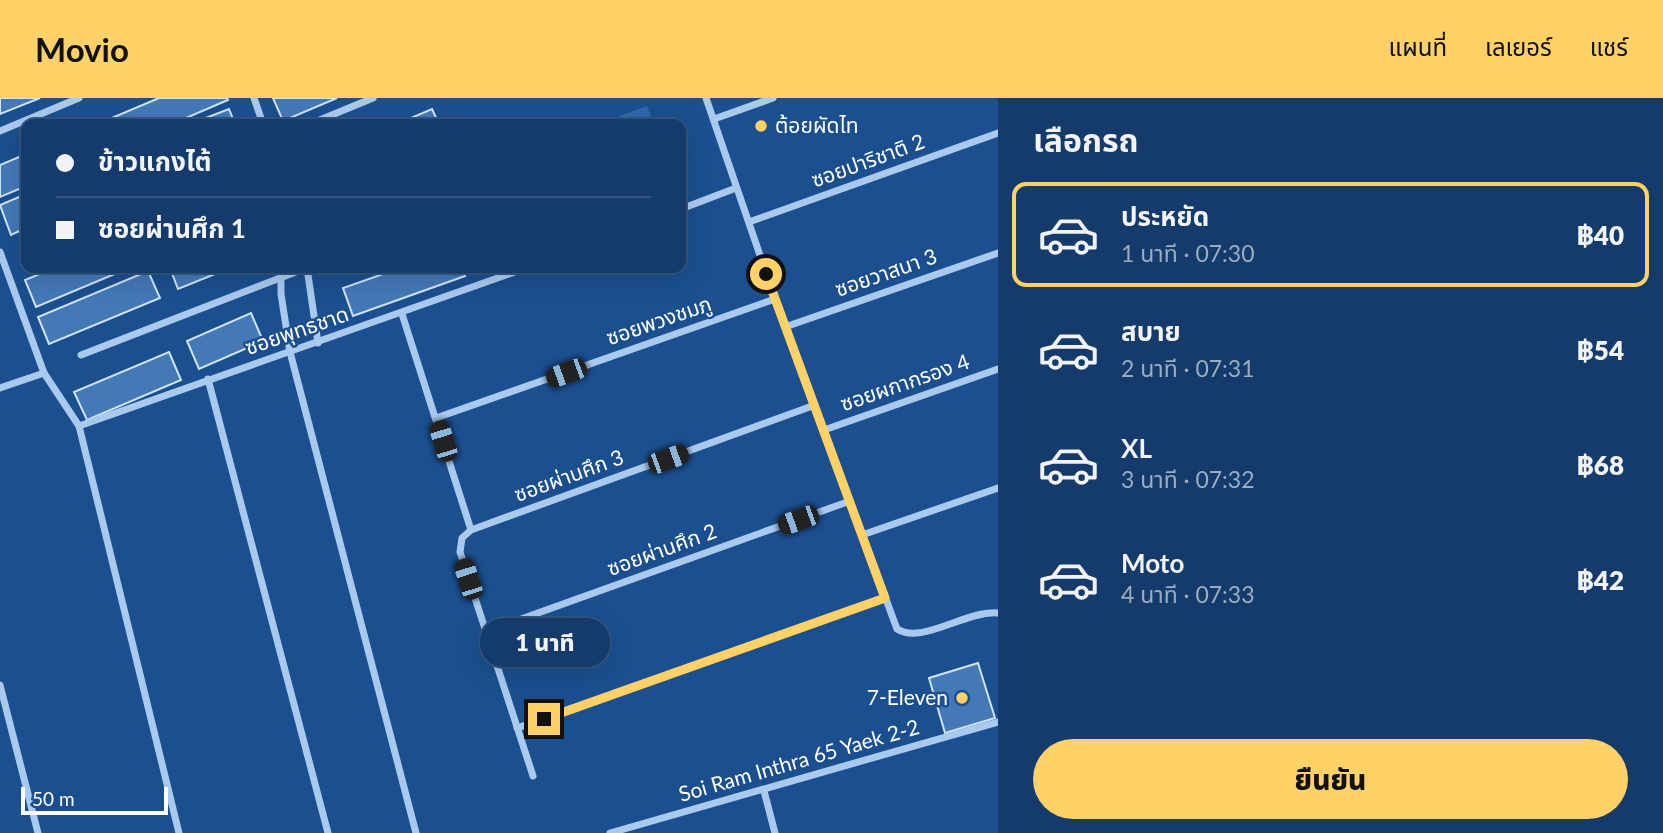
<!DOCTYPE html>
<html lang="th">
<meta charset="utf-8">
<style>
:root{--surface:#143b6b;--page:#1d4271;--text:#f1f3f6;--muted:#9dadc1;--line:#33557e;--accent:#ffd166}
body{margin:0;font-family:Lato,"Noto Sans Thai",sans-serif;background:var(--page);color:var(--text);height:100vh;display:flex;flex-direction:column;font-size:26px;white-space:nowrap}
*{box-sizing:border-box;margin:0}
p{font-size:23px;color:var(--muted)}
.icon{flex:none;width:38px;height:38px;fill:none;stroke:currentColor;stroke-width:2;stroke-linecap:round;stroke-linejoin:round}
.map{position:relative;flex:1;overflow:hidden}
.sheet{display:flex;flex-direction:column;background:var(--surface);width:665px}
.sheet>*{flex:none}
.top-card{position:absolute;left:21px;top:21px;width:665px;height:154px;border-radius:14px;box-shadow:0 7px 28px #0002,0 0 0 2px var(--line);display:grid;align-content:center;height:154px;padding:0 35px;background:var(--surface)}
.scale{position:absolute;left:21px;bottom:18px;width:147px;box-sizing:border-box;padding-left:7px;border:4px solid #fff;border-top:0;font-size:19px;line-height:24px;white-space:nowrap;color:#fff;-webkit-text-stroke:5px #1b4f8f;paint-order:stroke}
.end{position:absolute;width:32px;height:32px;margin:-16px;border:9px solid #ffd166;background:#111;box-shadow:0 0 0 4px #111}
.from{border-radius:50%}
.bubble{position:absolute;height:49px;border-radius:24px;background:var(--surface);box-shadow:0 7px 28px #0002,0 0 0 2px var(--line);font-size:23px;font-weight:800;line-height:49px;text-align:center}
.car{position:absolute;width:21px;height:42px;margin:-21px -10px;border-radius:9px;box-shadow:0 0 5px 2px #0007;background:linear-gradient(#222 24%,#8ab4d8 0 40%,#222 0 76%,#8ab4d8 0 86%,#222 0)}
.top-card b{display:flex;align-items:center;gap:24px;height:66px;font-size:26px}
.top-card b+b{border-top:2px solid var(--line)}
.top-card i{width:18px;height:18px;background:var(--text)}
ul{padding:0;list-style:none}
li{display:flex;align-items:center;gap:21px;height:105px;margin:0 14px 10px;padding:0 21px;border:4px solid transparent;border-radius:14px}
li div{flex:1}
li b{display:block;font-size:26px}
li em{font-style:normal;font-weight:800}
li.current{border-color:var(--accent)}
li>.icon{width:63px;height:63px;stroke-width:1.5}
h2{padding:0 35px;font-size:32px;line-height:84px}
.action{display:flex;gap:14px;margin-top:auto;padding:14px 35px}
.action a{flex:1;height:80px;border-radius:42px;background:var(--accent);color:#111;font-size:28px;font-weight:800;line-height:80px;text-align:center}
header{display:flex;align-items:center;gap:42px;box-sizing:border-box;height:98px;padding:0 35px;background:var(--accent);color:#111}
header strong{font-size:33px}
nav{display:flex;gap:38px;margin-inline-start:auto;font-size:24px}
main{display:flex;flex:1;min-height:0}
.map>svg:first-child{display:block}
</style>
<header>
<strong>Movio</strong>
<nav><a>แผนที่</a><a>เลเยอร์</a><a>แชร์</a></nav>
</header>
<main>
<div class="map">
<svg width="998" height="735" viewBox="0 0 998 735">
<rect width="100%" height="100%" fill="#1b4f8f"/>
<polygon fill="#2e69ad" points="647,8 654,26 597,26"/>
<g fill="#4478b7" stroke="#cfe3fa" stroke-width="2">
<polygon points="0,0 40,0 0,16"/>
<polygon points="159,0 227,0 228,2 172,26 109,26 107,22"/>
<polygon points="273,0 337,0 283,23"/>
<polygon points="229,11 235,26 190,26"/>
<polygon points="432,11 439,26 397,26"/>
<polygon points="26,56 26,88 0,99 0,67"/>
<polygon points="26,96 26,130 11,137 0,107"/>
<polygon points="54,170 129,170 36,209 25,182"/>
<polygon points="170,170 230,170 178,191"/>
<polygon points="400,170 463,170 465,178 353,218 343,190"/>
<polygon points="148,173 160,200 49,246 38,219"/>
<polygon points="251,215 263,243 199,271 187,243"/>
<polygon points="169,254 181,282 87,322 74,294"/>
<polygon points="978,565 995,620 945,635 929,580"/>
</g>
<g fill="none" stroke-linecap="round" stroke-linejoin="round">
<g stroke="#a9c9ee" stroke-width="7">
<polyline points="254,0 263,26"/>
<path d="M706,0L775,201L897,531C922,547 966,512 998,515"/>
<polyline points="714,21 773,0"/>
<polyline points="310,26 373,0"/>
<polyline points="0,33 79,0"/>
<polyline points="681,111 736,90"/>
<polyline points="749,124 998,35"/>
<polyline points="0,154 44,275 0,290"/>
<polyline points="281,170 281,196 290,254 416,735"/>
<polyline points="307,170 318,245"/>
<polyline points="402,216 471,432"/>
<polyline points="785,229 998,155"/>
<polyline points="81,257 306,170"/>
<polyline points="44,275 79,328 179,735"/>
<polyline points="208,281 328,735"/>
<polyline points="436,320 775,201"/>
<polyline points="79,328 526,170"/>
<polyline points="824,332 998,271"/>
<polyline points="862,437 998,390"/>
<polyline points="485,534 850,403"/>
<polyline points="0,587 38,735"/>
<polyline points="517,630 885,500"/>
<polyline points="533,678 460,454 462,440 471,432 815,307"/>
<polyline points="764,693 775,735"/>
<polyline points="610,735 998,624"/>
</g>
</g>
<g fill="none" stroke-linecap="round" stroke-linejoin="round">
<polyline stroke="#ffd166" stroke-width="9" points="544,621 885,500 766,176"/>
</g>
<g fill="#ffd166" stroke="#1b4f8f" stroke-width="2.5">
<circle cx="761" cy="28" r="7"/>
<circle cx="962" cy="600" r="7"/>
</g>
<g text-anchor="middle" stroke-width="5" stroke-linejoin="round" paint-order="stroke">
<g font-size="21" fill="#fff" stroke="#1b4f8f" text-anchor="start">
<text x="775" y="35">ต้อยผัดไท</text>
<text x="948" y="607" text-anchor="end">7-Eleven</text>
</g>
<g font-size="21" fill="#fff" stroke="#1b4f8f">
<text transform="translate(868 63) rotate(-20)" y="7">ซอยปาริชาติ 2</text>
<text transform="translate(886 175) rotate(-19)" y="7">ซอยวาสนา 3</text>
<text transform="translate(659 223) rotate(-19)" y="7">ซอยพวงชมภู</text>
<text transform="translate(297 233) rotate(-19)" y="7">ซอยพุทธชาด</text>
<text transform="translate(905 285) rotate(-19)" y="7">ซอยผกากรอง 4</text>
<text transform="translate(569 378) rotate(-20)" y="7">ซอยผ่านศึก 3</text>
<text transform="translate(662 452) rotate(-20)" y="7">ซอยผ่านศึก 2</text>
<text transform="translate(799 663) rotate(-16)" y="7">Soi Ram Inthra 65 Yaek 2-2</text>
</g>
</g>
</svg>
<div class="scale">50 m</div>
<i class="end from" style="left:766px;top:176px"></i>
<i class="end" style="left:544px;top:621px"></i>
<div class="bubble" style="left:480px;top:520px;width:130px">1 นาที</div>
<i class="car" style="left:566px;top:275px;rotate:250deg"></i>
<i class="car" style="left:443px;top:343px;rotate:343deg"></i>
<i class="car" style="left:668px;top:361px;rotate:70deg"></i>
<i class="car" style="left:798px;top:422px;rotate:250deg"></i>
<i class="car" style="left:468px;top:481px;rotate:342deg"></i>
<div class="top-card">
<b><i class="from"></i>ข้าวแกงไต้</b>
<b><i></i>ซอยผ่านศึก 1</b>
</div>
</div>
<section class="sheet">
<h2>เลือกรถ</h2>
<ul>
<li class="current"><svg class="icon" aria-label="car" viewBox="0 0 24 24"><path d="M5 17H2v-5l4-1 3-4h7l3 4 3 1v5h-3M9 17h6M6 11h13"/><circle cx="7" cy="17" r="2"/><circle cx="17" cy="17" r="2"/></svg><div><b>ประหยัด</b><p>1 นาที · 07:30</p></div><em>฿40</em></li>
<li><svg class="icon" aria-label="car" viewBox="0 0 24 24"><path d="M5 17H2v-5l4-1 3-4h7l3 4 3 1v5h-3M9 17h6M6 11h13"/><circle cx="7" cy="17" r="2"/><circle cx="17" cy="17" r="2"/></svg><div><b>สบาย</b><p>2 นาที · 07:31</p></div><em>฿54</em></li>
<li><svg class="icon" aria-label="car" viewBox="0 0 24 24"><path d="M5 17H2v-5l4-1 3-4h7l3 4 3 1v5h-3M9 17h6M6 11h13"/><circle cx="7" cy="17" r="2"/><circle cx="17" cy="17" r="2"/></svg><div><b>XL</b><p>3 นาที · 07:32</p></div><em>฿68</em></li>
<li><svg class="icon" aria-label="car" viewBox="0 0 24 24"><path d="M5 17H2v-5l4-1 3-4h7l3 4 3 1v5h-3M9 17h6M6 11h13"/><circle cx="7" cy="17" r="2"/><circle cx="17" cy="17" r="2"/></svg><div><b>Moto</b><p>4 นาที · 07:33</p></div><em>฿42</em></li>
</ul>
<div class="action"><a>ยืนยัน</a></div>
</section>
</main>
